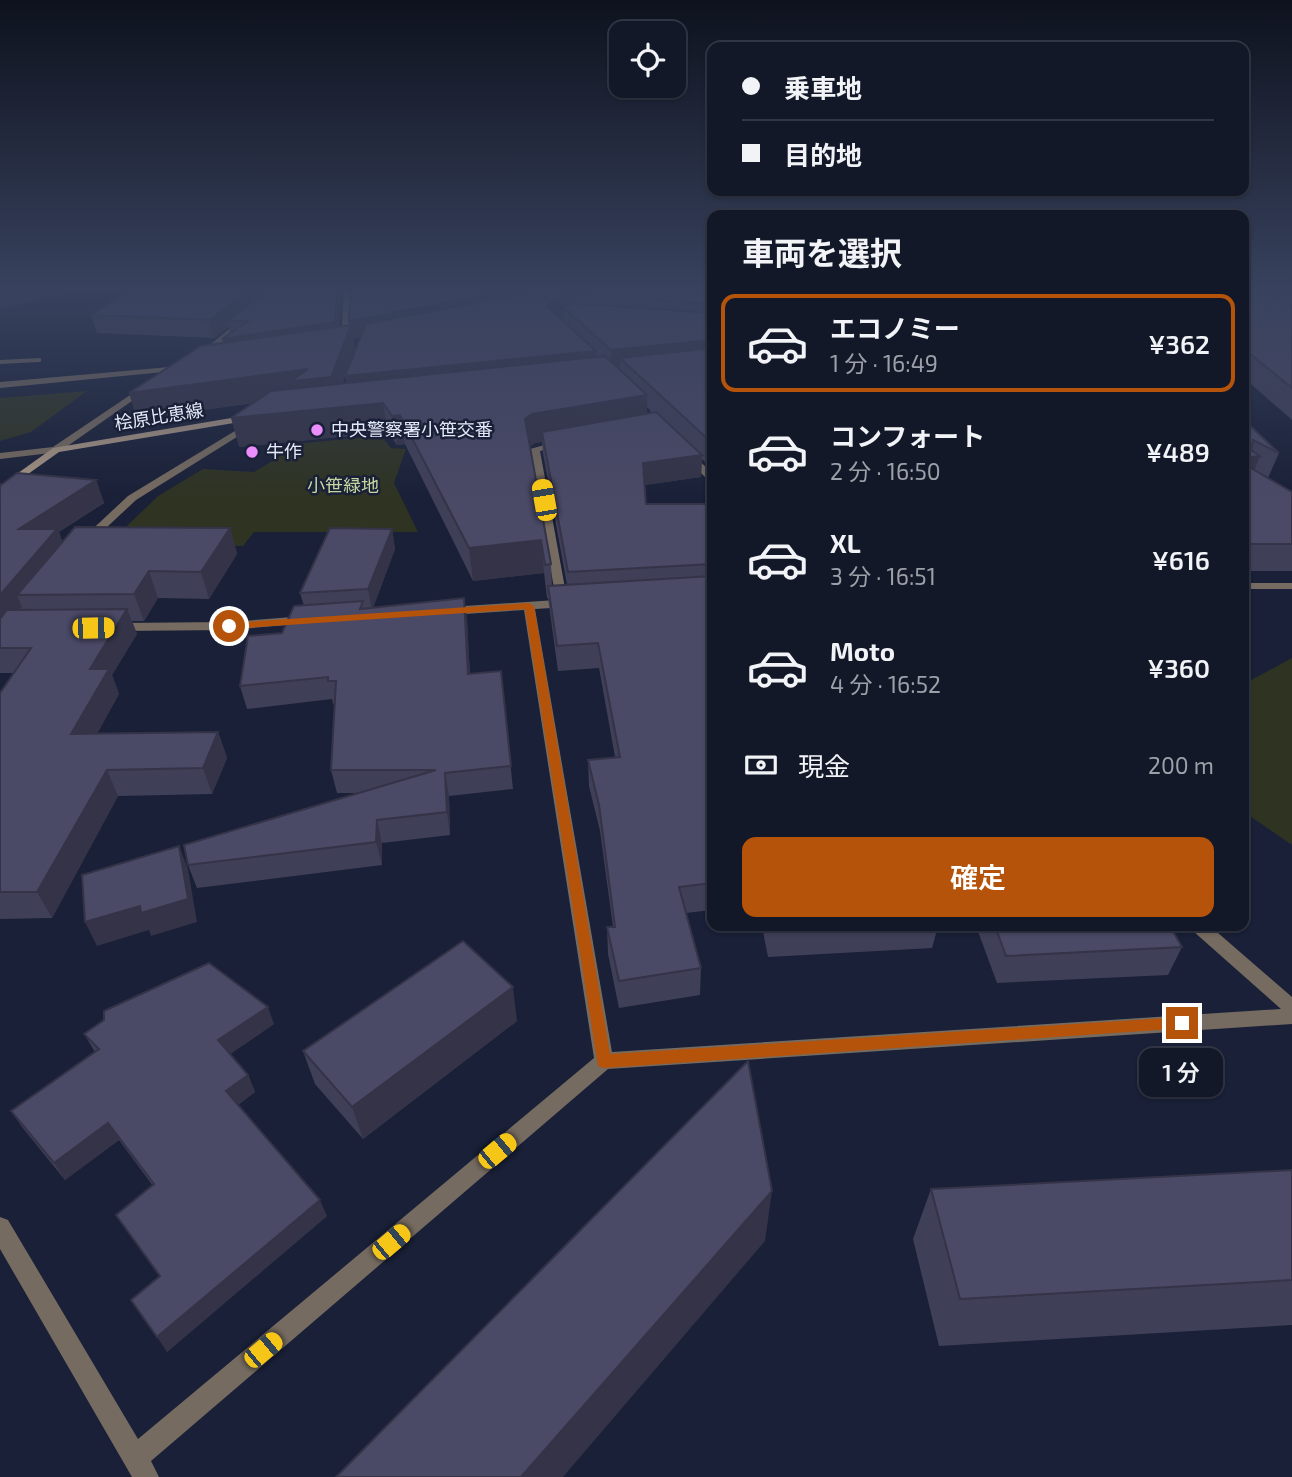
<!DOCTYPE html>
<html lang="ja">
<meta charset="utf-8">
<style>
:root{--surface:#131829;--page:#1c2131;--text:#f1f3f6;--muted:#9da0a8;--line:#323746;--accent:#b45309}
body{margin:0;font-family:"Exo 2","Noto Sans JP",sans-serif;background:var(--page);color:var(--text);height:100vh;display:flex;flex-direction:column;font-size:26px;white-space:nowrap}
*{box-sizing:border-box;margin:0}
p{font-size:23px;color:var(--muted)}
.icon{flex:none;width:38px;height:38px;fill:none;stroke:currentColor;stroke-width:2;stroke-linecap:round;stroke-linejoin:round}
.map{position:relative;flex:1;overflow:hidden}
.side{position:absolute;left:707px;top:210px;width:542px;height:721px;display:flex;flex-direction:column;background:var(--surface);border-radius:14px;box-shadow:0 2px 5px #0004,0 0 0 2px var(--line)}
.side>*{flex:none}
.banner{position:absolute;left:707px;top:42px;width:542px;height:154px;border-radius:14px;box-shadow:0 2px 5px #0004,0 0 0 2px var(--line);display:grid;align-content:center;height:154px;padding:0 35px;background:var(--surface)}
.controls{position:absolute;left:609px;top:21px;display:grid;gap:14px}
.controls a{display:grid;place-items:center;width:77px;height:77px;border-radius:14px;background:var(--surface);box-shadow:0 2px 5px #0004,0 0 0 2px var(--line);font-size:35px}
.end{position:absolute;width:32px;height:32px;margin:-16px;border:9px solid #b45309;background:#fff;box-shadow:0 0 0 4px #fff}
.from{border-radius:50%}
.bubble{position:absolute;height:49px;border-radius:14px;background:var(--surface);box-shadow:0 2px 5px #0004,0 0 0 2px var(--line);font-size:23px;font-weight:600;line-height:49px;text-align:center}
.car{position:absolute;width:21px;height:42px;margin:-21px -10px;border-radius:9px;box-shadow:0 0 5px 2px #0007;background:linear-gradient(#f5c518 24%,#345 0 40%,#f5c518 0 76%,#345 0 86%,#f5c518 0)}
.banner b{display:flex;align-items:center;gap:24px;height:66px;font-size:26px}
.banner b+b{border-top:2px solid var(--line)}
.banner i{width:18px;height:18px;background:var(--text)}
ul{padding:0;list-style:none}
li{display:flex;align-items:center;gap:21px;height:98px;margin:0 14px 10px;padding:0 21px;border:4px solid transparent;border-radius:14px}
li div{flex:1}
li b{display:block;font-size:26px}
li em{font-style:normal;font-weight:600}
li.active{border-color:var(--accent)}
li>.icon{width:63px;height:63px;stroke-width:1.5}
h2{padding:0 35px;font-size:32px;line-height:84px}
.pay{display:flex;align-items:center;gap:18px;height:77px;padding:0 35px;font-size:26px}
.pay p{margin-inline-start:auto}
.cta{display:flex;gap:14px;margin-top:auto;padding:14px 35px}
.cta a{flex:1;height:80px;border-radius:14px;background:var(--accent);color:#fff;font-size:28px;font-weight:600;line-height:80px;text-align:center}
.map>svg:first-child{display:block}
</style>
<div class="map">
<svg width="1292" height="1477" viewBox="0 0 1292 1477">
<rect width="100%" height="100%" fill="#192037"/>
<g fill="#2e3322">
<polygon points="87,391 31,432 0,441 0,398"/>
<polygon points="381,436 391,448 406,449 394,483 418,532 254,532 243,546 104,548 158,496 203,469 254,472 279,457 282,445"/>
<polygon points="1292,658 1292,845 1244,812 1244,684"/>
</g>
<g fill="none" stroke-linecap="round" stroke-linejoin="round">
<g fill="#766b60" fill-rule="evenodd">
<polygon points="344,291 352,291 349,345 345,347 341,345"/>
<polygon points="41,358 41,362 38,362 0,364 0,360"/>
<polygon points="248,423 256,425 136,500 91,542 83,542 83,538 128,496"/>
<polygon points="559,441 562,442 562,446 540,451 567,599 574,603 568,607 535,609 612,1052 1281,1009 1193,931 1191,926 1210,926 1292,997 1292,1024 608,1069 151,1461 159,1477 132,1477 0,1249 0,1217 8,1220 138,1439 594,1058 524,610 449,615 443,611 449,607 556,600 530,449"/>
<polygon points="685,453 691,453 712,473 712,481 708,480 685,457"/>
<rect x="1244" y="583" width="48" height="6"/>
<polygon points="306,616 312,620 310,623 229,630 117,631 111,627 117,623 229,622"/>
</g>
<g fill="#766b60" fill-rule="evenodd">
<polygon points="240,320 247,322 205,358 199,358 199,354"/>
<polygon points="181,366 185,368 184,370 0,388 0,382"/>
<polygon points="142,387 149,389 59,452 0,459 0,453 53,447"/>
</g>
<polygon fill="#a79483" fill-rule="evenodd" points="249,415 253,418 252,420 59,452 0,494 0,486 53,448"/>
</g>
<g fill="#403f58" fill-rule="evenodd">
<path d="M129,291H341L339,327L350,325L349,321L351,291H712V470L702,459L701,477L645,485L646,504H712V910L686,913L701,968L700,995L619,1008L608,954L607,927H613L600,831L589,786L588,760L615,757L599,668L558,671L548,598H547L544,573L473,581L405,444L397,445L388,432L239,447L254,403L137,419L223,343L230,333L229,327L214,338L97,333L91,315ZM361,337L347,383L342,384L355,349L353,339ZM647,407L652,413L647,414ZM542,442L543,453L567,585L552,586L551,564L530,446L535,443Z"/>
<polygon points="1244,291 1292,291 1292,420 1244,378"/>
<polygon points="1244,420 1279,453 1268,478 1292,492 1292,571 1244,571"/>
<polygon points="96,480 104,503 59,532 62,542 230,528 237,554 209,599 158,598 144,621 132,621 137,634 112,675 119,694 97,733 218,732 227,758 212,794 118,796 52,918 0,919 0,693 14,673 0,673 0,484 1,485"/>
<polygon points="392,529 395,549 373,608 467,619 470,674 501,671 513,789 449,796 450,835 382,843 382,865 197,888 188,865 359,793 337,793 331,770 335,703 333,704 332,699 247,709 240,686 304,606 300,593"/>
<polygon points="762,926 938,926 932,948 768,957"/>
<polygon points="976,926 1170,926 1182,947 1168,975 997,983"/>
<polygon points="517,1021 363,1139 315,1084 303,1051"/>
<polygon points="274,1024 230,1054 248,1075 255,1092 238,1105 327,1216 167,1352 160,1277 116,1215 153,1186 119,1140 65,1180 22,1127 11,1111 95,1052 84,1034"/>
<polygon points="1292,1170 1292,1325 939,1346 913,1239 931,1189"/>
</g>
<g fill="#343347">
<polygon points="0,291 71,291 0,310"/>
<polygon points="248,291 275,291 227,321 229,327 214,338 210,320"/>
<polygon points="337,291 341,291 339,341 227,358 222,339"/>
<polygon points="507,291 571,291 569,294 570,312 563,307 564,318 550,325 548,307 549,303 557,299 353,339 355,349 336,402 294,397 137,419 129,393 350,328 349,321"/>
<polygon points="712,340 712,363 620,358 620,372 611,373 611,350"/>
<polygon points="596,351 596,375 350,401 345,376"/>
<polygon points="647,395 647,423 542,432 542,442 535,443 528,448 525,419 532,414"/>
<polygon points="383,403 388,432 239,447 231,418"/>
<polygon points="400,415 405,444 397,445 392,416"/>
<polygon points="702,455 701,477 643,485 643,463"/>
<polygon points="1260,456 1250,481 1244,482 1244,458"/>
<polygon points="96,480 104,503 59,532 67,553 17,595 22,607 9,622 0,624 0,595 19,529"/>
<polygon points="230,528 237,554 209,599 201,572"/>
<polygon points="392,529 395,549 372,610 368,589"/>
<polygon points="541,540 544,573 473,581 469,548"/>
<polygon points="149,571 158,598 144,621 134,594"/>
<polygon points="464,598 467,619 471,696 468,674"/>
<polygon points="127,609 137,634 112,675 119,694 83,760 71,734 90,669"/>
<polygon points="218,732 227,758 212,794 203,768"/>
<polygon points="107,770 118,796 52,918 37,892"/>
<polygon points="445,773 449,796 450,835 447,812"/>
<polygon points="377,820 382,843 382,865 376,842"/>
<polygon points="179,846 188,869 197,922 151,936 149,930 97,946 85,922"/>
<polygon points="513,987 517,1021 363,1139 352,1107"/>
<polygon points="268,1007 274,1024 226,1057 218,1040"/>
<polygon points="248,1075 255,1092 233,1108 226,1091"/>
<polygon points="108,1123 119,1140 65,1180 54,1163"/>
<polygon points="772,1191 765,1241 563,1477 521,1477"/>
<polygon points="320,1200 327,1216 167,1352 157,1337"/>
</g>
<g fill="#4a4966" stroke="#343347" stroke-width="2">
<polygon points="129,291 248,291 210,320 91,315"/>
<polygon points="266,291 337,291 335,322 222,339 248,321 227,321"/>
<polygon points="351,291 507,291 349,321"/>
<polygon points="537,291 712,291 712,304 569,294 549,303 548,307 596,351 345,376 366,324"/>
<polygon points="1244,291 1250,291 1250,295 1266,295 1292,305 1292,388 1248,352 1244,356"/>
<polygon points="572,303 712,313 712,340 611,350 563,307"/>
<polygon points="351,325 331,377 291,381 308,369 129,393 201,346"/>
<polygon points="712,348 712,443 620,358"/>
<polygon points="605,356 647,395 532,414 525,419 551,564 545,565 541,540 469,548 400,415 392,416 383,403 231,418 271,391"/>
<polygon points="656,412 702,455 643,463 646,504 712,504 712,564 568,572 542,432"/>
<polygon points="1244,420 1279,453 1253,440 1251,450 1260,456 1244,458"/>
<polygon points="1244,464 1292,492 1292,544 1244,544"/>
<polygon points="17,473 96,480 19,529 57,529 0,595 0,484 1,485"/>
<polygon points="75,527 230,528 201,572 149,571 134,594 17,595"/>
<polygon points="330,528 392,529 368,589 300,593"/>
<polygon points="712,576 712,883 679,887 701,968 619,981 607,927 615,927 599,805 588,760 620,757 598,643 557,646 548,586"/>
<polygon points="464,598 468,674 501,671 511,766 445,773 447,812 377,820 376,842 188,865 184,845 436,770 331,770 336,681 328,681 328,677 240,686 248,636 282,633 294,606 363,601 360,609"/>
<polygon points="127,609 90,669 109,669 71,734 218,732 203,768 107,770 37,892 0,892 0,693 31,648 0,648 0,619 7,610"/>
<polygon points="179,846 188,899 141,913 140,906 85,922 82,875"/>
<polygon points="770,926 850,926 771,930"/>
<polygon points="995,926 1170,926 1182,947 1006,956"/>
<polygon points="463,941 513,987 352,1107 303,1051"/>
<polygon points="209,963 268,1007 218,1040 248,1075 226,1091 320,1200 157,1337 131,1300 160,1276 116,1215 154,1184 108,1123 54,1163 11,1111 99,1049 84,1034 104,1020 104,1011"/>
<polygon points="748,1061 772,1191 521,1477 336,1477"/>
<polygon points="1292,1170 1292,1280 960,1299 931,1189"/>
</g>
<linearGradient id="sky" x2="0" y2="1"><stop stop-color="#0e121e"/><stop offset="0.58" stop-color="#38425e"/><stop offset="1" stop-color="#38425e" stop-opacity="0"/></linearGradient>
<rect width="1292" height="498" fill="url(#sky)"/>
<polygon fill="#b45309" points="529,603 534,606 610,1054 1182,1017 1189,1023 1187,1028 604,1068 598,1066 525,609 229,629 224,626 229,623"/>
<g fill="#ea8dfd" stroke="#192037" stroke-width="2.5">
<circle cx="317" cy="430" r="7"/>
<circle cx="252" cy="452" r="7"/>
</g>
<g text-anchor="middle" stroke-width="5" stroke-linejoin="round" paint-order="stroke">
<g font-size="18" fill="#e4eaf9" stroke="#192037">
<text transform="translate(159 417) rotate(-9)" y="6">桧原比恵線</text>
</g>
<g font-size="18" fill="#e4eaf9" stroke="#192037" text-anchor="start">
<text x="331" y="436">中央警察署小笹交番</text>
<text x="266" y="458">牛作</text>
</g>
<g font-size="18" fill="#c6d89f" stroke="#192037">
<text x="343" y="492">小笹緑地</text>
</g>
</g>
</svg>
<div class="controls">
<a><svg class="icon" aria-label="locate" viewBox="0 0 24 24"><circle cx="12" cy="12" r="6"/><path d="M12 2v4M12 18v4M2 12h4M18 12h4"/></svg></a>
</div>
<i class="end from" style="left:229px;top:626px"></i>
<i class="end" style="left:1182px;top:1023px"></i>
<div class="bubble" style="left:1139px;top:1048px;width:84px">1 分</div>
<i class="car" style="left:544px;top:500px;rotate:350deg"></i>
<i class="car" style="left:93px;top:628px;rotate:89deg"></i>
<i class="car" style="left:497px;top:1151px;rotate:50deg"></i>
<i class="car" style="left:391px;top:1242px;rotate:50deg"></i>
<i class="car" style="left:263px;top:1350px;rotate:50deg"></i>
<div class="banner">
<b><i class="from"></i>乗車地</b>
<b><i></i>目的地</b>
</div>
<section class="side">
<h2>車両を選択</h2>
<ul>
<li class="active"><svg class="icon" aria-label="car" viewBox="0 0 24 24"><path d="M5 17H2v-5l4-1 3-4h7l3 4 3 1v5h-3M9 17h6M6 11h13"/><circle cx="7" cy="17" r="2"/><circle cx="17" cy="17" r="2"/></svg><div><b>エコノミー</b><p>1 分 · 16:49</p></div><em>¥362</em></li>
<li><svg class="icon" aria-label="car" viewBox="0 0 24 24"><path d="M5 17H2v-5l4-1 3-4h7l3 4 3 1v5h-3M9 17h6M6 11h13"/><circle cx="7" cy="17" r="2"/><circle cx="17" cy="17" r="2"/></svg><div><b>コンフォート</b><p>2 分 · 16:50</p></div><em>¥489</em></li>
<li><svg class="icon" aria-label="car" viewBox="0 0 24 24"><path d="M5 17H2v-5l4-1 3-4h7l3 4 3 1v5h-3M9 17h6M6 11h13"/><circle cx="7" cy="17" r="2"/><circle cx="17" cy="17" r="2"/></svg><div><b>XL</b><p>3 分 · 16:51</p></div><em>¥616</em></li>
<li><svg class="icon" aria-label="car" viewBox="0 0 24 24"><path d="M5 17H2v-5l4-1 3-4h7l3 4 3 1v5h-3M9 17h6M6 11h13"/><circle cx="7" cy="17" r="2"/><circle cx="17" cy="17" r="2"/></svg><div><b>Moto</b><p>4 分 · 16:52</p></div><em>¥360</em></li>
</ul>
<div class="pay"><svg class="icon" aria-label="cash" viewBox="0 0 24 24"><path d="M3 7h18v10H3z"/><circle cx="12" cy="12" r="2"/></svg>現金<p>200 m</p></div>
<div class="cta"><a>確定</a></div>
</section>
</div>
